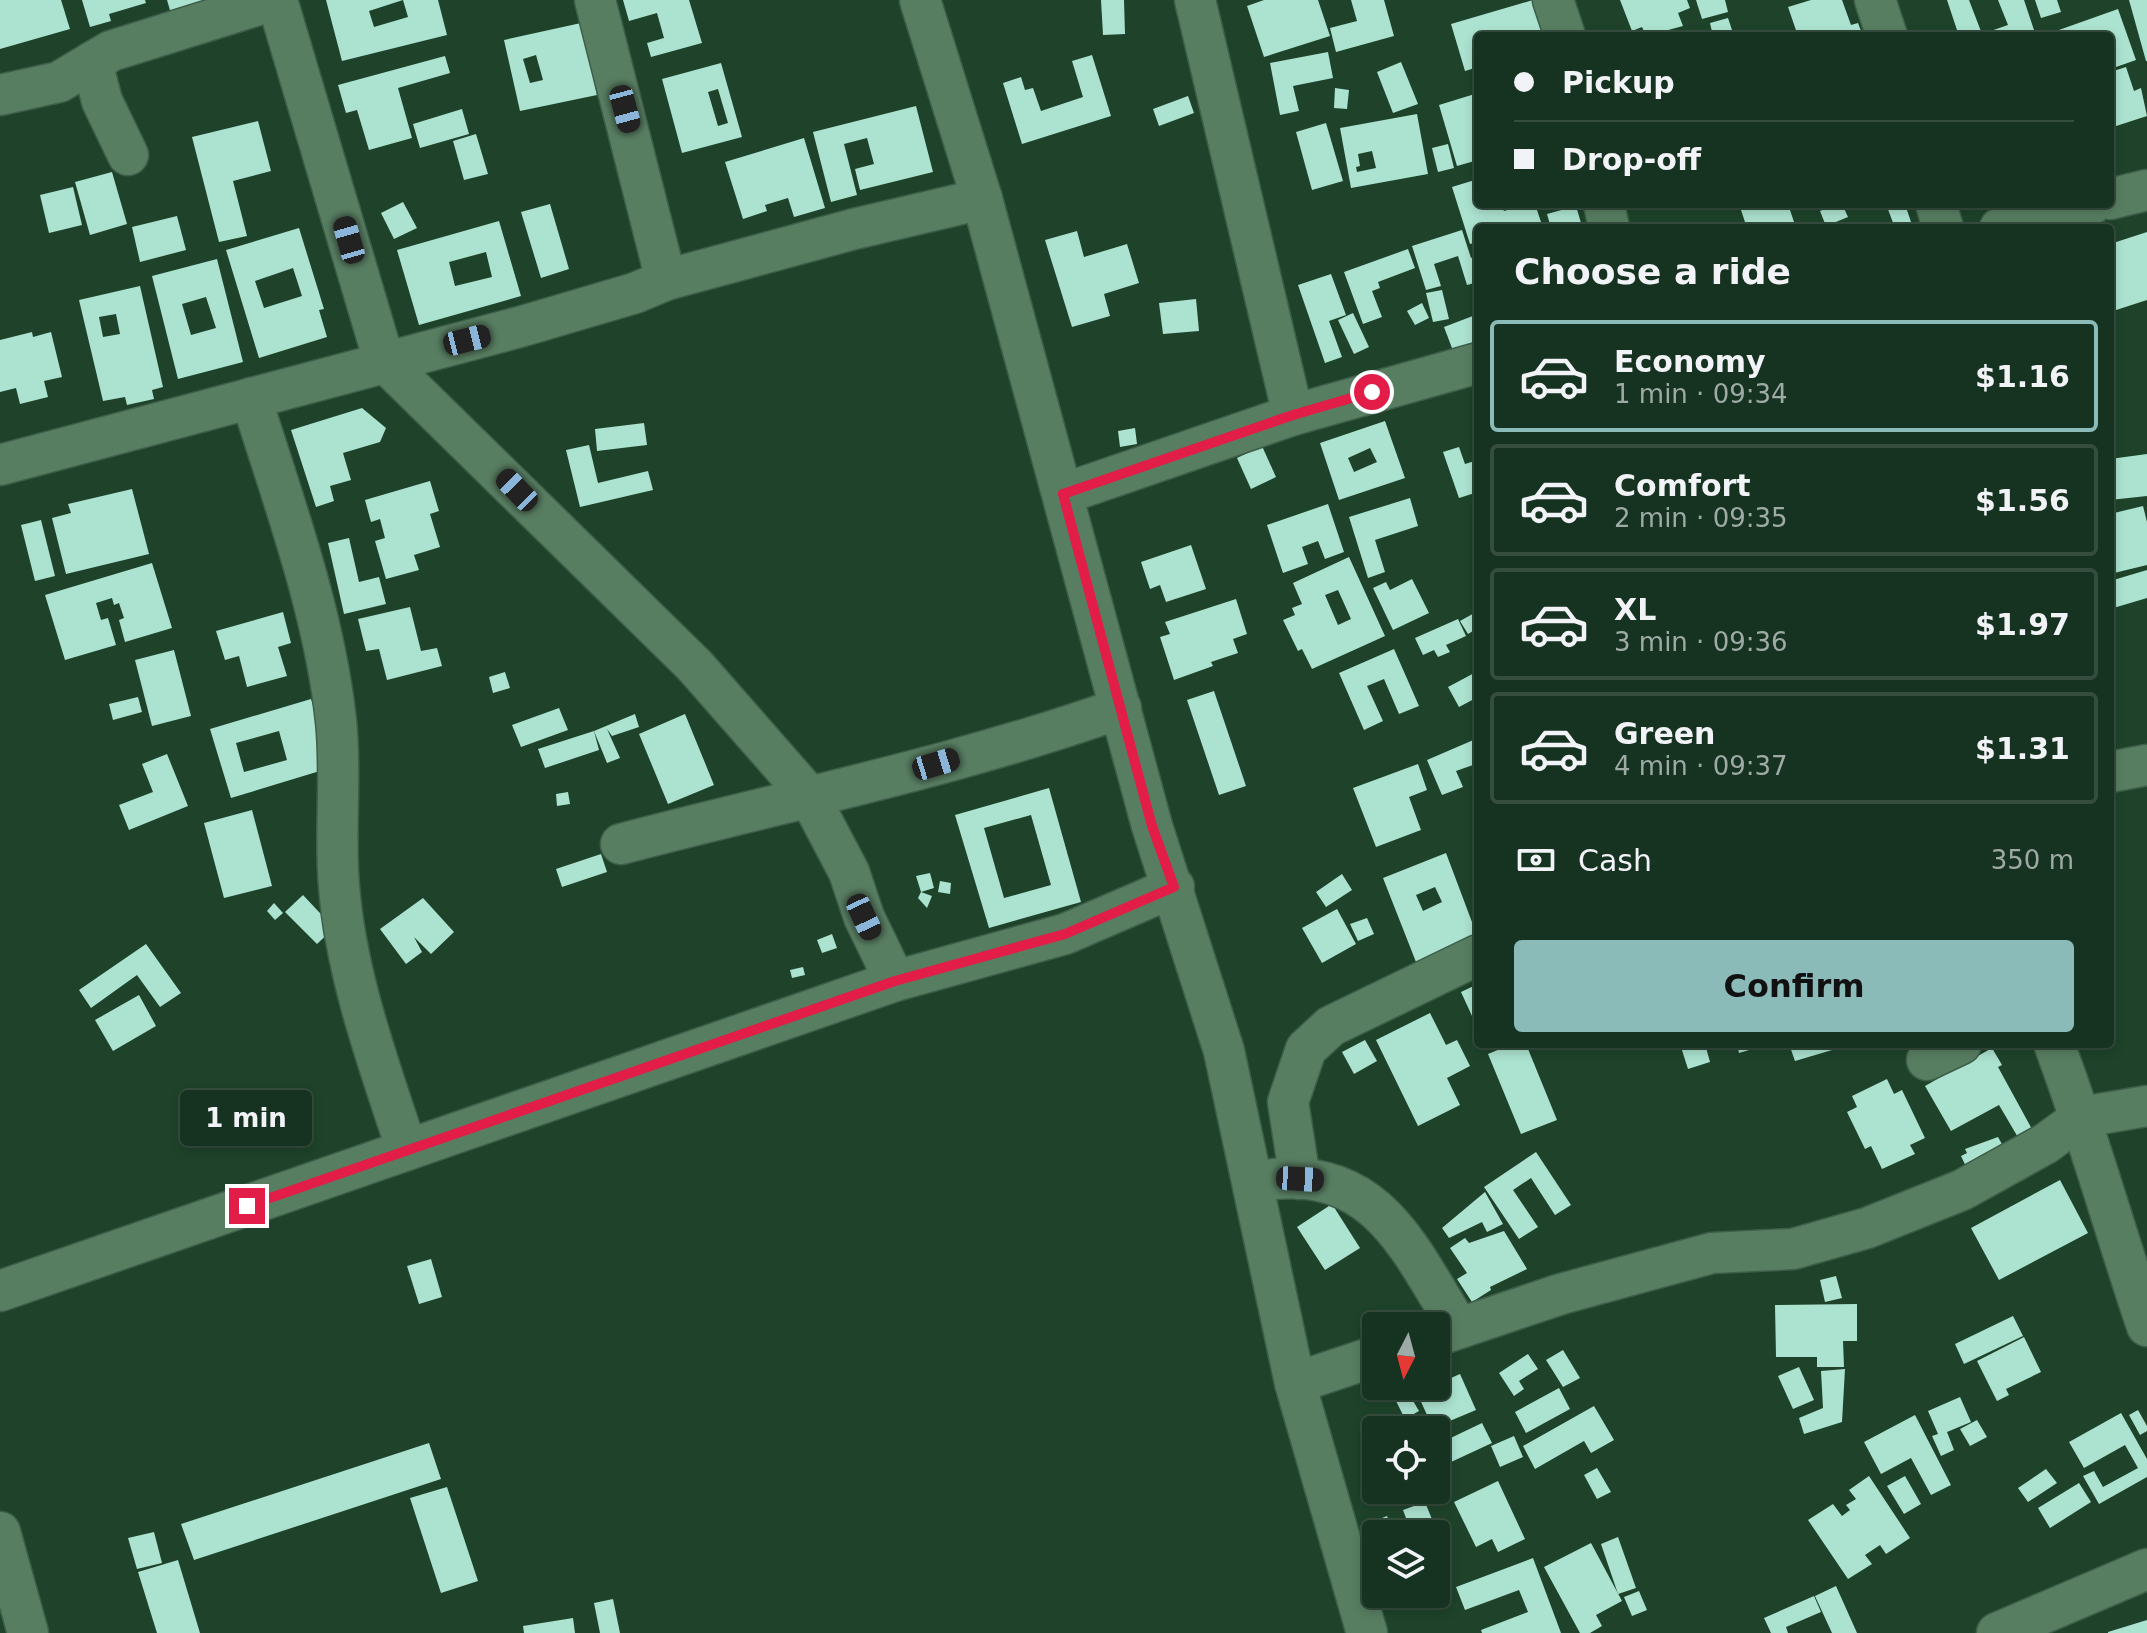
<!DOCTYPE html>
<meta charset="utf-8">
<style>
:root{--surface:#163220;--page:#233e2d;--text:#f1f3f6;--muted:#9eaaa5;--line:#354d3e;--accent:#8bbbb9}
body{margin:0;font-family:"DejaVu Sans",sans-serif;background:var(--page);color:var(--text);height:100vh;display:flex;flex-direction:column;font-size:30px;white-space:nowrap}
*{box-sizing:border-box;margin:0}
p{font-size:26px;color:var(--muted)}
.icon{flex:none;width:44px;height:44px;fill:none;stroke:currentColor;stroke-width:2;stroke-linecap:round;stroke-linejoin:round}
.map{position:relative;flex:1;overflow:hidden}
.sheet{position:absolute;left:1474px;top:224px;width:640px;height:824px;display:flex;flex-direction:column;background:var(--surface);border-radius:8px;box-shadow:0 4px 12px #0003,0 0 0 2px var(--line)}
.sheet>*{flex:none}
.guide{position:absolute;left:1474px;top:32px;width:640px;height:176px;border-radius:8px;box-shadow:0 4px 12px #0003,0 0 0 2px var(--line);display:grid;align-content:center;height:176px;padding:0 40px;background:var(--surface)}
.needle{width:52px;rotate:186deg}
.controls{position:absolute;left:1362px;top:1312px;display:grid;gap:16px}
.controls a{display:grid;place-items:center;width:88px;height:88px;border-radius:8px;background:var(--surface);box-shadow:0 4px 12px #0003,0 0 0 2px var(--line);font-size:40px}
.end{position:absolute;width:36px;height:36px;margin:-18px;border:10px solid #e11d48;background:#fff;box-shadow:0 0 0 4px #fff}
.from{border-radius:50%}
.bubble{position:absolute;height:56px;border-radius:8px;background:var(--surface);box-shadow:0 4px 12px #0003,0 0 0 2px var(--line);font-size:26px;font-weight:700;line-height:56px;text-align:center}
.car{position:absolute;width:24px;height:48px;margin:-24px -12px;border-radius:10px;box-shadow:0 0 6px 2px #0007;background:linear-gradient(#222 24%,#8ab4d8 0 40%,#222 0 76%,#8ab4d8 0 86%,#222 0)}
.guide b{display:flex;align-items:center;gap:28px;height:76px;font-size:30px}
.guide b+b{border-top:2px solid var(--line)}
.guide i{width:20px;height:20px;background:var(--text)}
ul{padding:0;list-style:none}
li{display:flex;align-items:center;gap:24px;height:112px;margin:0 16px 12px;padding:0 24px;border:4px solid var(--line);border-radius:8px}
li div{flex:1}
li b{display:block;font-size:30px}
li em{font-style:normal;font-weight:700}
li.current{border-color:var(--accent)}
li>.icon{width:72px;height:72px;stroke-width:1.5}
h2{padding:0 40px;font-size:36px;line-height:96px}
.pay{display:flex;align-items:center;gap:20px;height:88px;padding:0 40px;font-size:30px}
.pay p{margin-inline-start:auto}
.button{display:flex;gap:16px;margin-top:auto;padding:16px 40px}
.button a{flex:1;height:92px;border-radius:8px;background:var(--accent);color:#111;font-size:32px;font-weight:700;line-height:92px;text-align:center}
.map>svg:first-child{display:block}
</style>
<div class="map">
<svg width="2147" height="1633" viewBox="0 0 2147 1633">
<rect width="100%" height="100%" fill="#1e432a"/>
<g fill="#ace2d0" fill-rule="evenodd">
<polygon points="0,0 61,0 70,29 0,49"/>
<polygon points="82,0 145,0 146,3 109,14 111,21 90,27"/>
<polygon points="167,0 225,0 172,17"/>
<polygon points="326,0 403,0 369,11 374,27 408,17 403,0 438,0 447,35 342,61"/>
<polygon points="623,0 689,0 702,43 651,57 647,43 664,38 657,13 629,21"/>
<polygon points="1101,0 1124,0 1125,34 1103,35"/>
<polygon points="1264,0 1318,0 1330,36 1264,57 1247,6"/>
<polygon points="1351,0 1384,0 1394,36 1336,52 1330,28 1357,21"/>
<polygon points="1533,0 1539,0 1550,36 1478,36 1478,67 1465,71 1451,24"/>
<polygon points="1620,0 1687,0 1690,8 1678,13 1683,26 1646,36 1642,27 1632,31"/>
<polygon points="1696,0 1725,0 1728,12 1702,19"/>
<polygon points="1811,0 1842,0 1851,25 1858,23 1863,36 1798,36 1788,7"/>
<polygon points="1947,0 1969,0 1982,34 2008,25 1998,0 2024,0 2036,36 1959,36"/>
<polygon points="2035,0 2057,0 2061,12 2041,18"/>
<polygon points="2129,0 2147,0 2147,61 2146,61"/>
<polygon points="2118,9 2136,60 2116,67 2110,36 2042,36"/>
<polygon points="1728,18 1734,36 1713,36 1710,23"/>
<path d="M581,23L597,95L520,111L504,40ZM536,55L543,80L530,83L523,59Z"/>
<polygon points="1328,52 1333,78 1293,86 1299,111 1280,115 1270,63"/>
<polygon points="1092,55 1111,116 1022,144 1003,83 1021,77 1025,90 1033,88 1041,111 1083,97 1072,61"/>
<polygon points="445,56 450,73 398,88 412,138 369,150 357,110 346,113 338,85"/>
<polygon points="1401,62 1418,104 1393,113 1377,72"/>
<path d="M721,63L742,137L682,153L662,79ZM718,89L728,123L718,126L708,92Z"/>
<polygon points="2126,67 2134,91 2141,88 2147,116 2110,128 2110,72"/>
<polygon points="1335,88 1349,90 1347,109 1334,108"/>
<polygon points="1478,93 1478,160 1457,166 1439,105"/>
<polygon points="1188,96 1194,113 1159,126 1153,109"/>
<polygon points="916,106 933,172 860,190 855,169 874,164 867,138 844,144 857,195 831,202 813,132"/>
<polygon points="462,109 469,134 420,148 413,124"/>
<path d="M1417,114L1428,174L1351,188L1340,128ZM1372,151L1376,168L1357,172L1356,167L1360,166L1358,154Z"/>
<polygon points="258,121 271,171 233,181 247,236 219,242 192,137"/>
<polygon points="1326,123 1343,181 1312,190 1296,132"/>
<polygon points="476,134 488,174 464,180 453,141"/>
<polygon points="804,138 825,208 794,217 788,198 765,205 767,211 743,219 725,162"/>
<polygon points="1448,144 1454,168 1438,172 1432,148"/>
<polygon points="112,172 127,224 90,235 75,182"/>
<polygon points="1478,179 1478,204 1501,204 1504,211 1518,207 1517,204 1535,204 1541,222 1522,228 1478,228 1478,242 1470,244 1452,187"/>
<polygon points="73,187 82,225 49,233 40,195"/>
<polygon points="403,202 417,228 394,239 381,213"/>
<polygon points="550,204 569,269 541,278 521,212"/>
<polygon points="1739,204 1788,204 1794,222 1775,228 1747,228"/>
<polygon points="1836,204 1842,204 1848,217 1826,226 1820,211"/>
<polygon points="1886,204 1905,204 1913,228 1895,228"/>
<polygon points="1576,206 1581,223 1551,228 1547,214"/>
<polygon points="177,216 186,250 140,262 132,227"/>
<path d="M499,221L521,296L419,325L397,250ZM486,252L492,277L455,286L449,262Z"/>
<path d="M299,228L324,309L319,310L327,337L259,358L226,250ZM293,268L302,296L264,308L255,281Z"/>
<polygon points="1462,230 1471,258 1478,255 1478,282 1467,285 1458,256 1434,264 1441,286 1426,290 1412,246"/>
<polygon points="1077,231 1084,257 1127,244 1139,283 1104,294 1110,316 1072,327 1045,240"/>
<polygon points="2147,232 2147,300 2110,312 2110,244"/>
<polygon points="1408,249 1415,268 1378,282 1380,288 1372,291 1382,317 1363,324 1344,272"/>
<path d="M217,259L243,362L178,379L152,276ZM206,297L216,328L191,335L182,304Z"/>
<polygon points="1331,274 1346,315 1329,321 1342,357 1325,363 1298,285"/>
<path d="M140,286L163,387L152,390L154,399L127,405L125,397L103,401L79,300ZM116,314L120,334L103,337L99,317Z"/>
<polygon points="1442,290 1449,319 1433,322 1426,293"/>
<polygon points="1196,299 1199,331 1163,334 1159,303"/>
<polygon points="1422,303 1429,318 1415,325 1407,311"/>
<polygon points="1353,313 1369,347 1354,354 1338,320"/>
<polygon points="1478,314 1478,348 1455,356 1444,327"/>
<polygon points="32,332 33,337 51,332 62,377 44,381 48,397 20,404 16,388 0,392 0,340"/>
<polygon points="362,408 386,428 380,442 343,453 351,480 330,486 334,501 316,507 291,430"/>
<path d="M1385,421L1405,478L1339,500L1320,443ZM1370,448L1377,462L1354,472L1348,458Z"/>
<polygon points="644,423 647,445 597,451 595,429"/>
<polygon points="1135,428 1137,444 1120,447 1118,431"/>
<polygon points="589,445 598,483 648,471 653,490 580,507 566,450"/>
<polygon points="1262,446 1276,477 1251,489 1237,458"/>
<polygon points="1459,447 1465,464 1478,460 1478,492 1459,498 1443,452"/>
<polygon points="2147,454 2147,496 2110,500 2110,459"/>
<polygon points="430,481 439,511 430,514 440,547 414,555 419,570 386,579 375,541 385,538 380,519 371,522 365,500"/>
<polygon points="132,489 149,554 66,574 52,518 71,513 68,504"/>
<polygon points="1410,498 1418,526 1375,540 1385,572 1368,578 1349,517"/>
<polygon points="1328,504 1344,552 1325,559 1318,541 1302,547 1308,564 1283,573 1267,525"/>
<polygon points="2143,506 2147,522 2147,565 2110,574 2110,514"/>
<polygon points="41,520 55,576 35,581 21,525"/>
<polygon points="349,538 359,582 379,577 386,604 344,614 328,543"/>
<polygon points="1191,545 1206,589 1166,602 1160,585 1150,589 1141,562"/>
<path d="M1349,557L1385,636L1312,669L1302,649L1298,651L1283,620L1295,615L1292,608L1302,604L1293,583ZM1338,590L1351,619L1338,625L1325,595Z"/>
<polygon points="152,563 172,628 125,642 119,620 124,618 119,603 114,605 112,598 96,603 101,620 108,618 116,645 65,660 45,595"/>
<polygon points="2147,570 2147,598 2110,609 2110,581"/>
<polygon points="1412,579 1429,613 1393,630 1373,588 1386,582 1390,590"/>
<polygon points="1236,599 1247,634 1233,639 1238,653 1211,662 1213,666 1174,680 1160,637 1170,634 1165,622"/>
<polygon points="410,607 421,651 437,648 442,666 387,680 379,649 366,651 358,619"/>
<polygon points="1478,611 1478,628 1468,634 1460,621"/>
<polygon points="283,612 291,643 278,647 287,676 247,687 239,656 225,660 216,631"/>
<polygon points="1458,619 1466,636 1446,645 1450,652 1438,657 1434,650 1423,655 1415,638"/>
<polygon points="1394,649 1419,706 1399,714 1384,679 1367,686 1383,721 1364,730 1339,673"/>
<polygon points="174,650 191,716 152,726 135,660"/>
<polygon points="1478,671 1478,697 1459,707 1448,687"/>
<polygon points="505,672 510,688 493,693 489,677"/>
<polygon points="1214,691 1246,786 1219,795 1187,700"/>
<polygon points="138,697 142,712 113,720 109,704"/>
<path d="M311,699L333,767L231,798L210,729ZM279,731L287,760L244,772L236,743Z"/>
<polygon points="559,708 568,730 521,747 512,725"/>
<polygon points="635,714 639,727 612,736 607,729 620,758 607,763 594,731"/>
<polygon points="685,714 714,785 668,804 639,734"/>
<polygon points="594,731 599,750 545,768 538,749"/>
<polygon points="1478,738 1478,776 1473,765 1456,771 1463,787 1442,795 1427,760"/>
<polygon points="167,754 188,806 129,830 119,805 153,792 142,764"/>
<polygon points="1418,764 1427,790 1409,797 1421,830 1376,847 1353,788"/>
<path d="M1049,788L1081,902L989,928L955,815ZM1031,815L1051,885L1004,898L984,828Z"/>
<polygon points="568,792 570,804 557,806 556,794"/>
<polygon points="252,810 272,886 224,898 204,823"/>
<path d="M1446,853L1478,938L1416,962L1383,878ZM1435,887L1442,902L1423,911L1416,895Z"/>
<polygon points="601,854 607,872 562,887 556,869"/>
<polygon points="930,873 934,888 921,892 916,876"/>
<polygon points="1342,874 1352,890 1326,907 1316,892"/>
<polygon points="940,881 951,883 950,894 938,892"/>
<polygon points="921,892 932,896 927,908 918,898"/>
<polygon points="303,895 334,928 317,944 285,912"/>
<polygon points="423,898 454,932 431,954 414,937 422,952 406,964 380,929"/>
<polygon points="274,903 283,913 275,920 267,911"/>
<polygon points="1337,909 1356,944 1322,963 1302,928"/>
<polygon points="1367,918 1374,934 1358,941 1350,924"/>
<polygon points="832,934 837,948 822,953 817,940"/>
<polygon points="146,944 181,993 160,1007 137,975 91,1008 79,990"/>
<polygon points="803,967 805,975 792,978 790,970"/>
<polygon points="1478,984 1478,1029 1461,992"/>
<polygon points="139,995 156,1026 113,1051 95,1020"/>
<polygon points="1430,1013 1446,1045 1457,1040 1470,1066 1447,1078 1460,1105 1418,1126 1376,1040"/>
<polygon points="1365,1040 1377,1061 1354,1074 1342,1052"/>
<polygon points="1512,1044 1526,1044 1557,1120 1521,1134 1488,1054"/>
<polygon points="1680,1044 1705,1044 1710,1062 1688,1069"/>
<polygon points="1737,1044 1766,1044 1766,1045 1739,1053"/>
<polygon points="1789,1044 1849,1044 1849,1045 1795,1061"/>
<polygon points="1992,1048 2002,1065 1998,1067 2033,1131 2019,1139 1999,1105 1951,1131 1925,1086"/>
<polygon points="1887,1079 1894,1094 1902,1090 1925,1138 1910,1145 1915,1154 1882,1169 1871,1146 1865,1149 1847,1112 1857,1107 1852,1096"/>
<polygon points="1998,1137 2008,1155 1970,1175 1961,1156 1967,1153 1965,1149"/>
<polygon points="1536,1152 1571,1205 1555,1215 1531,1178 1513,1190 1538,1227 1519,1239 1484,1187"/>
<polygon points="2060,1180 2088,1233 1999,1280 1971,1228"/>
<polygon points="1485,1192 1503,1224 1487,1232 1482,1222 1449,1238 1442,1228"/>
<polygon points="1332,1204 1360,1248 1325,1270 1297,1227"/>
<polygon points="1504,1231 1527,1269 1490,1287 1491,1290 1472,1302 1457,1279 1467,1273 1450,1248 1465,1238 1469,1243"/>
<polygon points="431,1259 442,1297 419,1304 407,1266"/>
<polygon points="1836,1276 1842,1298 1825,1302 1820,1280"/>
<polygon points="1857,1304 1857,1341 1843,1341 1844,1367 1817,1367 1817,1357 1776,1357 1775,1305"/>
<polygon points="2013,1316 2023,1336 1964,1364 1955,1344"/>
<polygon points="2024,1337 2041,1372 2006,1389 2009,1395 1997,1401 1977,1361"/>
<polygon points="1563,1350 1580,1378 1563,1387 1546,1360"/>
<polygon points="1528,1354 1538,1369 1519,1381 1524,1389 1514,1396 1499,1373"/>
<polygon points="1799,1367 1814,1400 1793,1409 1778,1376"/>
<polygon points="1845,1369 1842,1422 1804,1434 1799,1418 1823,1408 1821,1371"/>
<polygon points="1460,1374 1476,1410 1433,1428 1417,1393"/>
<polygon points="1559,1388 1570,1409 1526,1433 1515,1412"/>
<polygon points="1409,1394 1419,1411 1405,1419 1396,1401"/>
<polygon points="1960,1397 1971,1422 1947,1432 1954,1450 1941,1456 1932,1436 1938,1434 1928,1411"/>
<polygon points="1594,1406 1614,1440 1591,1453 1584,1441 1535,1469 1523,1446"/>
<polygon points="2138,1410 2147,1426 2147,1431 2140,1435 2129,1415"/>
<polygon points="2121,1413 2147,1459 2147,1477 2099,1504 2083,1476 2094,1471 2103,1487 2138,1468 2125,1445 2084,1468 2069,1442"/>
<polygon points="1915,1415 1951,1485 1931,1495 1911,1458 1881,1474 1864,1442"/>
<polygon points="1422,1420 1427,1430 1408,1430 1407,1428"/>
<polygon points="1977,1420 1987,1437 1970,1446 1960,1429"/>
<polygon points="1482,1423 1492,1443 1436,1469 1436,1445"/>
<polygon points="1514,1436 1523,1457 1500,1467 1491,1446"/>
<polygon points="429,1443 441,1479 194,1560 181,1524"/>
<polygon points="1597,1468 1611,1492 1597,1499 1584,1475"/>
<polygon points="2046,1469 2057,1483 2028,1502 2018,1488"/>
<polygon points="1869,1476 1910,1538 1886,1554 1880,1545 1865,1555 1872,1564 1848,1579 1808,1520 1833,1504 1842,1516 1850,1510 1846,1505 1856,1499 1849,1490"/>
<polygon points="1905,1476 1921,1504 1904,1514 1887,1486"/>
<polygon points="1498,1481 1525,1539 1498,1552 1492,1539 1476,1547 1454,1502"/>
<polygon points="2079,1483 2091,1502 2050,1528 2038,1508"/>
<polygon points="447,1487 478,1581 441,1593 410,1498"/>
<polygon points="1425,1502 1452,1569 1436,1576 1436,1534 1412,1534 1403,1510"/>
<polygon points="1387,1516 1394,1534 1377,1534 1372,1522"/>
<polygon points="154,1532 162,1563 137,1569 128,1538"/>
<polygon points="1618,1537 1636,1588 1618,1594 1601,1544"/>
<polygon points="1591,1543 1622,1601 1596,1615 1602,1626 1590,1633 1580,1633 1544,1567"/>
<polygon points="1533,1558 1561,1633 1482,1633 1481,1630 1528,1612 1519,1590 1465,1610 1456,1587"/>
<polygon points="178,1560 200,1633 157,1633 138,1572"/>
<polygon points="1836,1586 1857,1633 1832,1633 1815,1596"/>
<polygon points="1639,1591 1647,1610 1632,1616 1624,1597"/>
<polygon points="1814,1596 1821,1612 1786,1627 1788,1633 1771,1633 1764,1618"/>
<polygon points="613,1599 620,1633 600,1633 594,1603"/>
<polygon points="573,1618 575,1633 524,1633 523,1626"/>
<polygon points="2147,1620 2147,1633 2108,1633 2108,1632"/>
</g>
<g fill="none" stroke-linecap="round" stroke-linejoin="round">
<g stroke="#3e5e49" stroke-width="43">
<g id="minor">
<polyline points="277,0 384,361 695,666 809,796 849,872 864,917 895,981"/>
<polyline points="595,0 666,280"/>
<polyline points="920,0 982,199 1152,826 1224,1051 1295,1383 1367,1633"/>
<polyline points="1195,0 1293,415"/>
<polyline points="1553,0 1565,36"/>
<polyline points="1875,0 1887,36"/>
<polyline points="92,62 102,101 128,155"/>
<polyline points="0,95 59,82 111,51 274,0"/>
<polyline points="2110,199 2147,190"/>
<polyline points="1604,204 1609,228"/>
<polyline points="1936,204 1943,228"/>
<polyline points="2000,228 2092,204"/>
<path d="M251,398C284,503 324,611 336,721C342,776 334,831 339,886C346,976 379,1065 407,1150"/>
<polyline points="0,465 523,326 635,293 666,280 854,229 982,199"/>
<polyline points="1063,494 1293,415 1478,363"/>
<polyline points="2110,772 2147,765"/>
<path d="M621,844C788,800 958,766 1121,708"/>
<path d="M2054,1044C2089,1137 2115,1232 2147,1326"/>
<polyline points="1927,1060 1961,1044"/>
<path d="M1274,1179C1380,1169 1411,1253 1459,1328"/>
<polyline points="1300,1179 1288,1102 1306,1049 1331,1026 1478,955"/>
<polyline points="0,1291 895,981 1065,934 1174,887"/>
<polyline points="1436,1336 1561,1294 1712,1253 1793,1249 1867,1228 1962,1190 2045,1144 2082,1117 2147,1106"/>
<polyline points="1295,1383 1376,1356"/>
<polyline points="0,1532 28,1633"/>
<polyline points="1997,1633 2147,1569"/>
</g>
</g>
<use href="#minor" stroke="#587e62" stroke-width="40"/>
</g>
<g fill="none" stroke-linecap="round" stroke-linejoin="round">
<polyline stroke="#e11d48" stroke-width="10" points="247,1206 895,981 1065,934 1174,887 1152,826 1063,494 1293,415 1372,392"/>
</g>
</svg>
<div class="controls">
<a><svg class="needle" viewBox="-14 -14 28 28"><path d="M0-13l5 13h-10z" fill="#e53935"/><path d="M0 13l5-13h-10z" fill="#9eaaa5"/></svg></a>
<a><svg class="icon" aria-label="locate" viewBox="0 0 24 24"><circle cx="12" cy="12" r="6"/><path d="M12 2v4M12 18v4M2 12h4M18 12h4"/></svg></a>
<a><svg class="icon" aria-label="layers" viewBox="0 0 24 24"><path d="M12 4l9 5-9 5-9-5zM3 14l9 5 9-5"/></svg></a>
</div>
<i class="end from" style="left:1372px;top:392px"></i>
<i class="end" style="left:247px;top:1206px"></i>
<div class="bubble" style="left:180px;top:1090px;width:132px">1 min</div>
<i class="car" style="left:625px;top:109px;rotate:165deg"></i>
<i class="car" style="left:349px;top:240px;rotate:344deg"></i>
<i class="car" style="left:467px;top:340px;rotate:76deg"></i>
<i class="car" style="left:517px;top:490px;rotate:316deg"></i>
<i class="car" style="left:936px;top:764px;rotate:73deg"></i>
<i class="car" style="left:864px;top:917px;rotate:155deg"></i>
<i class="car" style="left:1300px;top:1179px;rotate:93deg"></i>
<div class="guide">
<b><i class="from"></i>Pickup</b>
<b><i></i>Drop-off</b>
</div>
<section class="sheet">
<h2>Choose a ride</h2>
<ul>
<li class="current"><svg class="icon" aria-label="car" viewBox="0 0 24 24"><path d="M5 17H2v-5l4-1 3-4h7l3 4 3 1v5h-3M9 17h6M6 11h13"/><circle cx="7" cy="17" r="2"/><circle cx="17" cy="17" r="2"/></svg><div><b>Economy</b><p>1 min · 09:34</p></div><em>$1.16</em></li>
<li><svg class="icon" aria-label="car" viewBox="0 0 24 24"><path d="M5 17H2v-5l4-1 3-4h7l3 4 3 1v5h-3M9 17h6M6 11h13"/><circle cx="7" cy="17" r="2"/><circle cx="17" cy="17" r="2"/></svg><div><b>Comfort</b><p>2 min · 09:35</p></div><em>$1.56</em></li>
<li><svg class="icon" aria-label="car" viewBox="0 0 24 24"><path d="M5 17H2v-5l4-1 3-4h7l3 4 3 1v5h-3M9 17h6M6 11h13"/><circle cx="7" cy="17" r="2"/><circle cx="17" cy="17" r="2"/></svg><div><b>XL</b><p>3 min · 09:36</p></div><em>$1.97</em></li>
<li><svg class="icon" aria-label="car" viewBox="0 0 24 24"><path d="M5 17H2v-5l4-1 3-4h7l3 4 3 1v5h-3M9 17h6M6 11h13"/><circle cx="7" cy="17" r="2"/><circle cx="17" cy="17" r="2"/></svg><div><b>Green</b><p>4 min · 09:37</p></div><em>$1.31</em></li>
</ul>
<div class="pay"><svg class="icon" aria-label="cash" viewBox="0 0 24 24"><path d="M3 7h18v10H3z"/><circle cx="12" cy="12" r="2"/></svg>Cash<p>350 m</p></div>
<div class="button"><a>Confirm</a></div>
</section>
</div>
